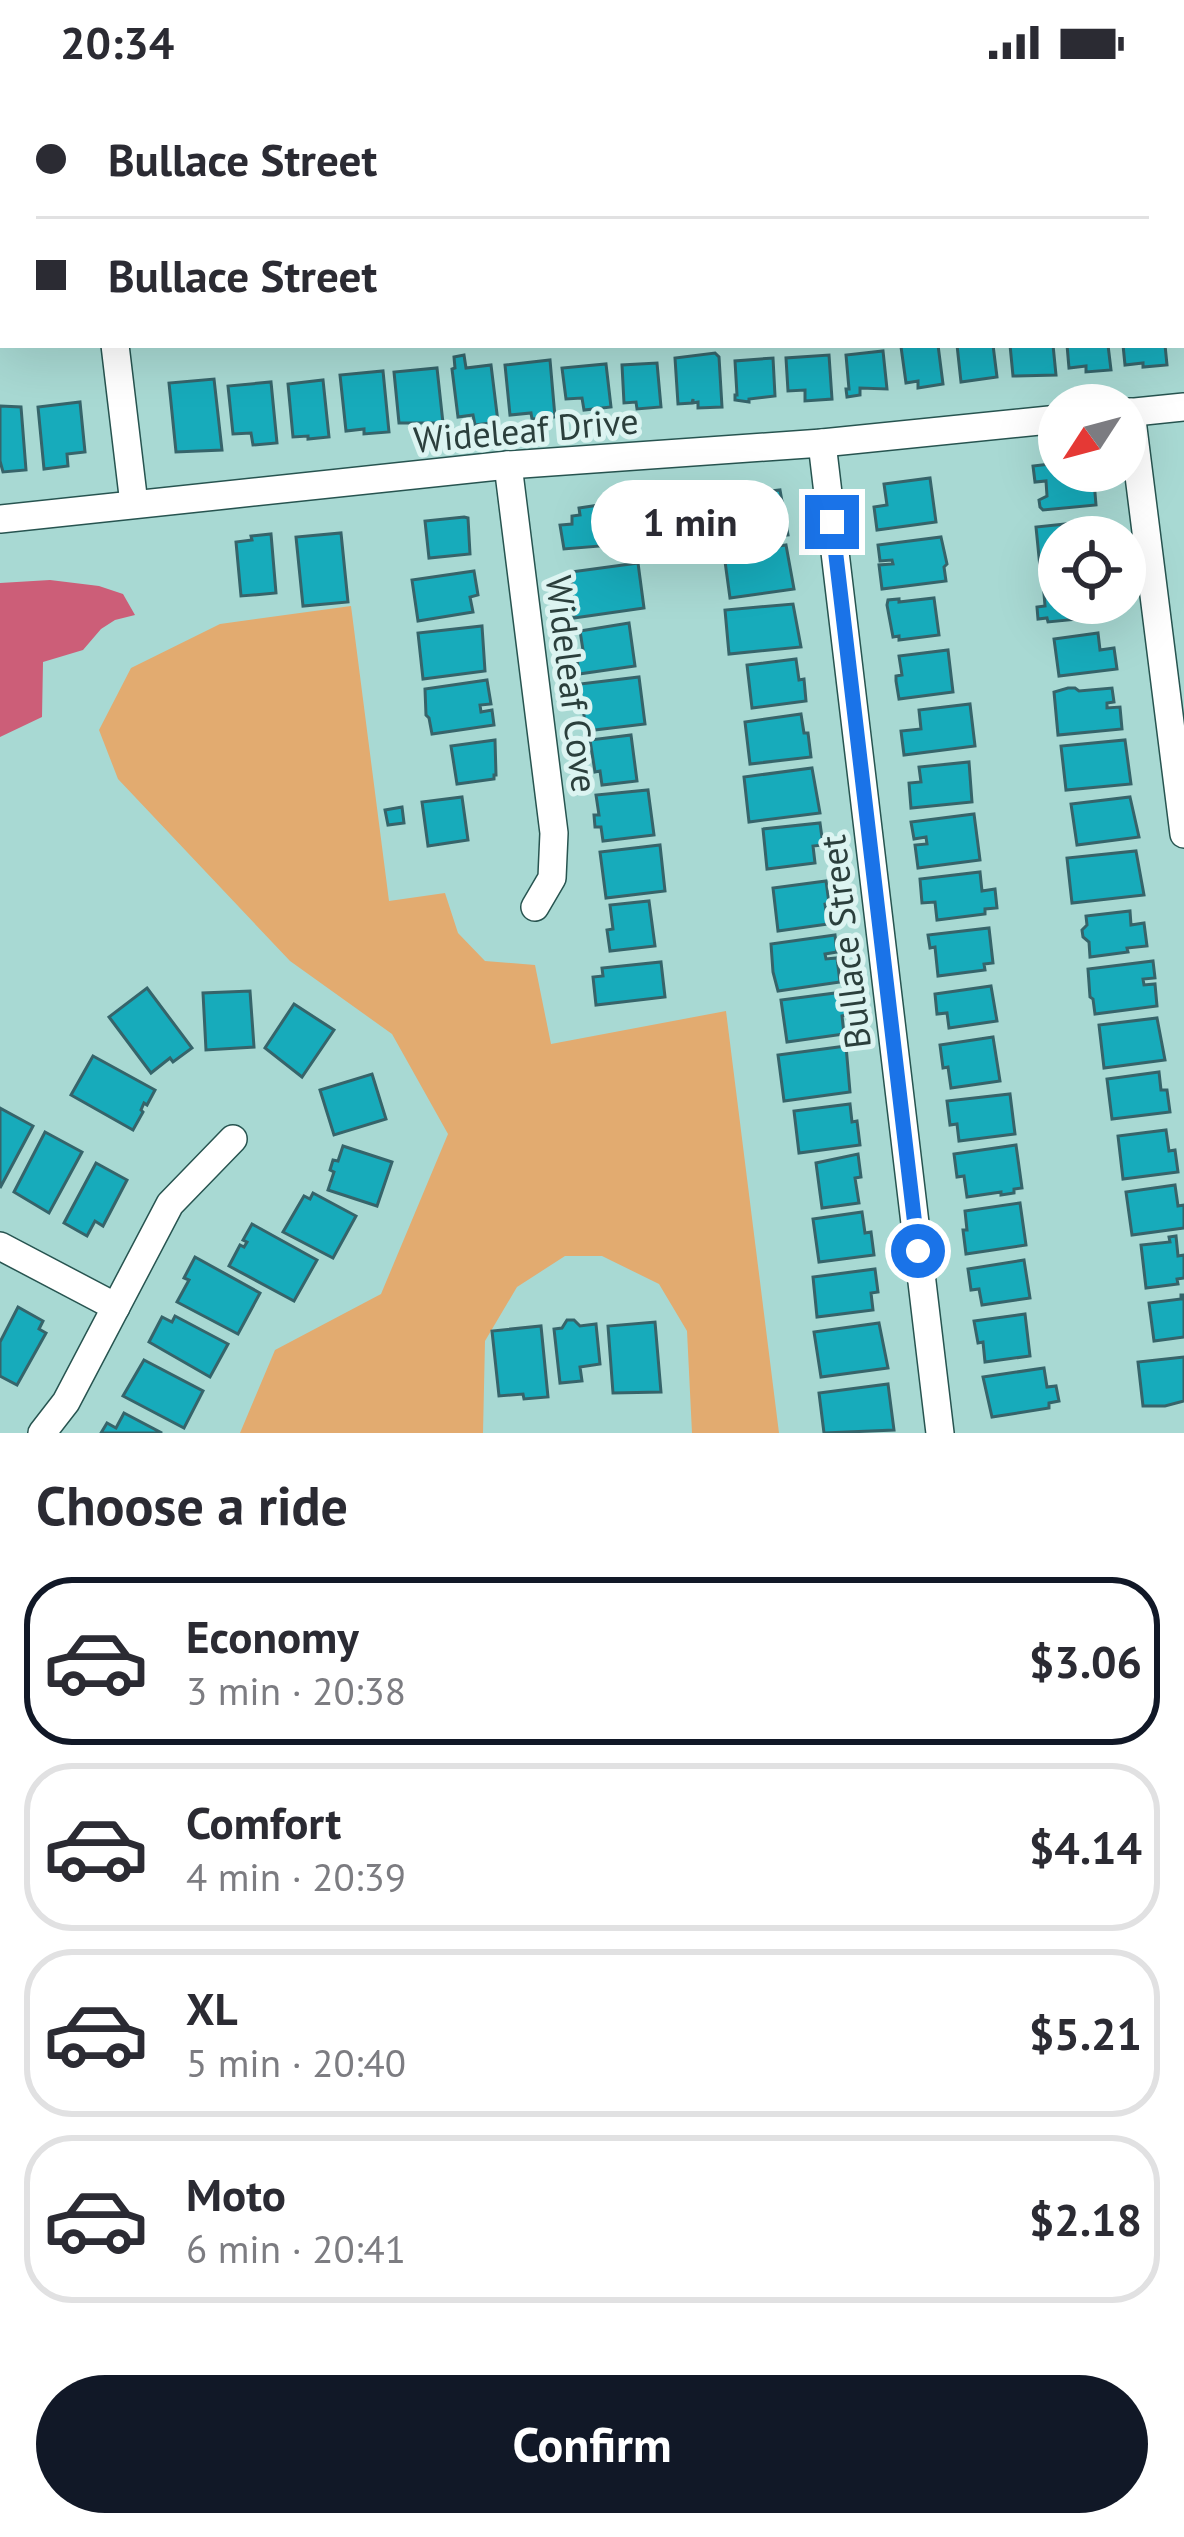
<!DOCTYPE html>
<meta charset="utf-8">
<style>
:root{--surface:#fff;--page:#f7f7f7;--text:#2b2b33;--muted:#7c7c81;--line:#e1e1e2;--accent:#111827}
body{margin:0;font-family:"PT Sans",sans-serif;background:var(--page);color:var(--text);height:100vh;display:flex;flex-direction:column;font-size:45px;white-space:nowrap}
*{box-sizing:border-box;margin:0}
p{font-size:39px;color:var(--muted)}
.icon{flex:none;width:66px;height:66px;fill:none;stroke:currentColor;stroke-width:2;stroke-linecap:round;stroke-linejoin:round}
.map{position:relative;height:1349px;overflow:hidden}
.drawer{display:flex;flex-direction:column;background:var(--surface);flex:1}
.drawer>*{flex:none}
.hud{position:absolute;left:0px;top:0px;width:1185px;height:264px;box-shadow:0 12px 48px #0002;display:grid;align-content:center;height:264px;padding:0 36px;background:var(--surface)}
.needle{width:78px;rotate:234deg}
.controls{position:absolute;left:1038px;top:300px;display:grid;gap:24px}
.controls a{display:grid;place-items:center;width:108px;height:108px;border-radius:50%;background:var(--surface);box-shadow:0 12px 48px #0002;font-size:60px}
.end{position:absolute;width:54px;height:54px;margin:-27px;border:15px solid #1a73e8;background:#fff;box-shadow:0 0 0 6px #fff}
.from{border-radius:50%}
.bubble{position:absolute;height:84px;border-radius:42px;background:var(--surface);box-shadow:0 12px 48px #0002;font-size:39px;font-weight:600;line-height:84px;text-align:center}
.hud b{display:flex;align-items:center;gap:42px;height:114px;font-size:45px}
.hud b+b{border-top:3px solid var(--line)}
.hud i{width:30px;height:30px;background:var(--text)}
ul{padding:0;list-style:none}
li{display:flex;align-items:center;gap:36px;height:168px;margin:0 24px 18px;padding:0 12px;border:6px solid var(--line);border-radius:48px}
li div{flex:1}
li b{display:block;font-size:45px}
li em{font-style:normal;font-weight:600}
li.current{border-color:var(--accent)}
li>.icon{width:108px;height:108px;stroke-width:1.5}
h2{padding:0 36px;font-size:54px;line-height:144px}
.button{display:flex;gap:24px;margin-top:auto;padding:24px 36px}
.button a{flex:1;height:138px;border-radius:72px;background:var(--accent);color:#fff;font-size:48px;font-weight:600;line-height:138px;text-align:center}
.status{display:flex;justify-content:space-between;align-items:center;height:84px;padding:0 60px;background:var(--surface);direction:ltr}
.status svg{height:33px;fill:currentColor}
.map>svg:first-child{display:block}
</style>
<div class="status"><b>20:34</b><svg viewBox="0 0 49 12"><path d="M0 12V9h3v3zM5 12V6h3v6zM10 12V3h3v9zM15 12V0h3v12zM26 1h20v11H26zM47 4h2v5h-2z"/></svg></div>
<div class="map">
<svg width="1184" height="1349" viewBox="0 0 1184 1349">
<rect width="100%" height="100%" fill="#a8d9d3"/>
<polygon fill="#e2ab70" points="351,522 389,817 445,809 458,849 485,877 535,881 551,960 726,927 779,1349 692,1349 687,1247 659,1200 602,1172 565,1172 517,1203 485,1257 483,1349 240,1349 275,1266 381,1210 448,1050 392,950 290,877 118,695 99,646 131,584 220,540"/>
<polygon fill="#cc5e78" points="50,496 99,502 123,510 135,531 115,536 101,545 83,566 43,578 42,633 0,653 0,499"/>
<g fill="#17abbb" stroke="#36646a" stroke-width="3">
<polygon points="909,261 938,261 943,300 918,304 918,297 906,299 901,263"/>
<polygon points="957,261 993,261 997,293 961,298"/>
<polygon points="1010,261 1053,261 1056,291 1013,292"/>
<polygon points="1067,261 1108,261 1111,286 1086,288 1086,282 1069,284"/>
<polygon points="1123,261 1165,261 1167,281 1143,283 1143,279 1125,281"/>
<polygon points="883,267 887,305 860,304 860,311 847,313 846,305 849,305 846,271"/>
<polygon points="715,269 719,273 722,323 698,324 698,318 693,319 693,315 692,319 678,320 675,274"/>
<polygon points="464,271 466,284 491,281 498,338 475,341 473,331 458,333 452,285 455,284 454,273"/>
<polygon points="829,271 832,315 805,317 805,306 788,307 786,274"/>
<polygon points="773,274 775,312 749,315 749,318 735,316 735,311 737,311 735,277"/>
<polygon points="550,276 555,333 532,335 531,329 510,331 505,281"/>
<polygon points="657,279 661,323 637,325 636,318 624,319 622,281"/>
<polygon points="606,280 611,323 584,326 582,314 566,315 562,284"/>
<polygon points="437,284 443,339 399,339 394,288"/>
<polygon points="383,287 389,348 364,350 364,345 346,347 340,291"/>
<polygon points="214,295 222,366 176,368 169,299"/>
<polygon points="323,296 329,353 308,355 308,352 293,353 288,300"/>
<polygon points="271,298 277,359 253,361 251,349 233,350 228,302"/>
<polygon points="80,318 85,368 67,370 68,382 44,385 38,323"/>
<polygon points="0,322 21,323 26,386 3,388 0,377"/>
<polygon points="1059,379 1059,387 1090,387 1088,393 1083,393 1083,398 1094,397 1096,421 1043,426 1040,423 1039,416 1047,412 1046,397 1035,398 1033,382"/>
<polygon points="930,394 936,438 877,446 874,423 887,421 884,400"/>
<polygon points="780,406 788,451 716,459 711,414"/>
<polygon points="619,418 625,460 564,465 560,441 572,440 572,432 580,431 579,424"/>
<polygon points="464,433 468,434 470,470 429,474 425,437"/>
<polygon points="1094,437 1096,453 1103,453 1059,453 1059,481 1040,483 1036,443"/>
<polygon points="341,449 348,518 303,522 296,453"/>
<polygon points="271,450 276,509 241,512 236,458 252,456 251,452"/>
<polygon points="941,453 947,480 944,483 946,497 882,505 879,481 893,480 892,476 880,477 878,461"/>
<polygon points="786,461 794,505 730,514 724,470"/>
<polygon points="638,479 644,524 574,534 571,488"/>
<polygon points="474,487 478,511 470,513 473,528 418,537 412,496"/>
<polygon points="1059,495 1059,519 1108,519 1109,532 1048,538 1047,534 1038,535 1037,523 1045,522 1043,497"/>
<polygon points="934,514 939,551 899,556 899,552 893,553 887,521 888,516 899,515 899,518"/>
<polygon points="793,520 801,563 729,570 725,526"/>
<polygon points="629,539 635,582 579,590 576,567 583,566 580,547"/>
<polygon points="482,542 485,587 423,595 418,549"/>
<polygon points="1098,549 1100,566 1114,564 1117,585 1059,592 1054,555"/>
<polygon points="948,566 953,608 899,615 896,597 896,592 902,591 899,572"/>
<polygon points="796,575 799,596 804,595 806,617 752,624 747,581"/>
<polygon points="639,593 645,640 586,647 580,600"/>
<polygon points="487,596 491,620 480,621 481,628 492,626 494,641 432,650 429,634 426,631 425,605"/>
<polygon points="1068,604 1075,604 1079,607 1112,604 1114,618 1107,619 1107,624 1120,623 1122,645 1058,651 1054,608"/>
<polygon points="970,620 975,662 904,671 901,647 921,645 919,626"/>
<polygon points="801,630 804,649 808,649 811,673 750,680 745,638"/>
<polygon points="631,651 637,697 602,701 600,687 595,688 590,656"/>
<polygon points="495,656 496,691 494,691 494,695 457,700 451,662"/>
<polygon points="1125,656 1131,700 1066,706 1061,662"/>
<polygon points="969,678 972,718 911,724 909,699 921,698 919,683"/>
<polygon points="812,684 820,729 749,738 744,693"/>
<polygon points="648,706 654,751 603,757 601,743 595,743 594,731 599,731 596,711"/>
<polygon points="462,713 468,756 428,762 422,718"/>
<polygon points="1130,713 1139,753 1077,761 1071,720"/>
<polygon points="402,723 404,739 388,741 385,726"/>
<polygon points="974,730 980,776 918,784 915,761 927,760 926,753 914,755 911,738"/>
<polygon points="820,739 823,761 813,762 815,779 767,785 763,745"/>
<polygon points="660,761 665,807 606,814 600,768"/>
<polygon points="1136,767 1144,811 1072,819 1067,774"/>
<polygon points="980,788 982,807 995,805 997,824 985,825 985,830 937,836 935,818 922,819 920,795"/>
<polygon points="826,797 829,819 825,820 828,840 778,847 773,804"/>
<polygon points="649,817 655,862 610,867 607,846 613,845 610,821"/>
<polygon points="1130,827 1131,841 1144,839 1147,862 1127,864 1128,868 1090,873 1089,858 1083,853 1082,846 1087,841 1086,832"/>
<polygon points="989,844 993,879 984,880 985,886 938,892 935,863 930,864 928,851"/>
<polygon points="835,851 837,868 825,870 826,875 837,874 840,898 778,907 773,888 771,860"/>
<polygon points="1153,877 1155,894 1143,895 1144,901 1155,900 1157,922 1095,930 1093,915 1090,913 1088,885"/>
<polygon points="661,878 665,913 596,921 593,893 603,892 602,884"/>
<polygon points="991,902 997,937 949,944 947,929 937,930 935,910"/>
<polygon points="147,904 192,964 173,978 170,974 151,989 109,933"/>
<polygon points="250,907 254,963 206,966 203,909"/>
<polygon points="843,908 846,931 842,932 844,950 787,958 781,916"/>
<polygon points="294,920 334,946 302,993 265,964"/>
<polygon points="1157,934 1165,976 1104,984 1099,941"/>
<polygon points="993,953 1000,997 951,1004 948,983 943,984 940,961"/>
<polygon points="846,962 850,1008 784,1017 778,971"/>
<polygon points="93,972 155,1006 147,1021 144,1019 141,1026 143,1028 133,1046 71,1011"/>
<polygon points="1159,988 1161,1006 1167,1006 1170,1028 1112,1035 1107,995"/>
<polygon points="372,990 386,1035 334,1051 320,1006"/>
<polygon points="1010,1010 1015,1050 959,1057 957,1040 950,1041 947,1017"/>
<polygon points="850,1020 852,1038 857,1037 860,1061 799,1069 794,1027"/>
<polygon points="0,1024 33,1042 0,1104"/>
<polygon points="1166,1046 1169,1067 1175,1066 1178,1088 1123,1095 1118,1052"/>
<polygon points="45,1048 82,1068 49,1129 14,1108"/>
<polygon points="1016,1061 1022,1104 1014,1105 1014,1109 1001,1111 1001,1108 967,1113 964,1092 957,1093 954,1070"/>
<polygon points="343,1062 392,1078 377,1122 328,1106 334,1088 330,1086 333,1076 338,1077"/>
<polygon points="858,1070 861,1093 855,1094 859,1119 822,1124 816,1079"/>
<polygon points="96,1079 127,1096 103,1142 95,1137 87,1152 64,1139"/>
<polygon points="1175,1101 1178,1122 1184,1121 1184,1144 1132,1151 1126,1108"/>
<polygon points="313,1109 356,1132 333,1174 283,1148 304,1112 310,1115"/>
<polygon points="1020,1119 1026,1161 966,1170 963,1146 967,1146 965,1127"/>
<polygon points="862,1128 865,1149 871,1148 874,1171 819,1178 813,1135"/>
<polygon points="252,1140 317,1176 294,1217 229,1182 240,1161 244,1163 247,1158 243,1156"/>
<polygon points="1176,1152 1178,1172 1184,1171 1184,1194 1177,1195 1178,1200 1146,1204 1141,1161 1170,1158 1169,1153"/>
<polygon points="195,1173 260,1209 238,1250 177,1218 189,1196 184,1194"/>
<polygon points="1024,1176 1030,1214 982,1221 979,1205 971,1206 968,1185"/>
<polygon points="875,1185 878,1208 871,1209 873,1226 817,1233 813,1193"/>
<polygon points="1181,1211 1184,1211 1184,1253 1154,1257 1149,1219 1181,1215"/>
<polygon points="18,1223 43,1237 39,1245 46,1249 17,1301 0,1292 0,1258"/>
<polygon points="1025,1230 1030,1272 985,1278 983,1258 978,1259 974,1237"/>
<polygon points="175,1232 228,1260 210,1293 149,1258 162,1233 172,1238"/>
<polygon points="567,1236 574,1236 580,1242 596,1240 600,1280 580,1283 582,1297 560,1299 554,1245 562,1244"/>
<polygon points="655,1238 661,1308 613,1309 608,1242"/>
<polygon points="879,1239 888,1284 821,1293 814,1248"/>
<polygon points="541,1242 548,1313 524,1315 523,1310 499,1312 492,1247"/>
<polygon points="1184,1273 1184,1317 1165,1322 1143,1322 1138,1278"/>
<polygon points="144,1276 203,1307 184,1344 123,1312"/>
<polygon points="1044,1284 1047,1303 1056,1302 1059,1317 1049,1319 1049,1324 992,1333 983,1293"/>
<polygon points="888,1300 894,1346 824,1349 819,1309"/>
<polygon points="124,1329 162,1349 101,1349 107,1339 116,1344"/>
</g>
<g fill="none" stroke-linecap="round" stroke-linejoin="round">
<g stroke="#275450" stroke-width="30">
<g id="street">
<polyline points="85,0 86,3"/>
<polyline points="1111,0 1111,3"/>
<polyline points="657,3 682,0"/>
<polyline points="0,82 3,82"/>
<polyline points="115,261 134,420"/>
<polyline points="1131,328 1184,750"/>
<polyline points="1125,329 1184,323"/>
<polyline points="822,359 940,1349"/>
<polyline points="508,381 554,749 552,794 535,823"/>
<polyline points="0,435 508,381 822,359 1059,335"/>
<polyline points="0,1162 116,1223"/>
<polyline points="42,1349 66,1318 170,1120 233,1055"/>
</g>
</g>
<use href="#street" stroke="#fff" stroke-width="27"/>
</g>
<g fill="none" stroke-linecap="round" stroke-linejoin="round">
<polyline stroke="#1a73e8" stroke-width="15" points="832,438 918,1167"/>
</g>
<g text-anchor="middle" stroke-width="10" stroke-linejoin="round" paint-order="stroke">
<g font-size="36" fill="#2b3f3c" stroke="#dcf4f1">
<text transform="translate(526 346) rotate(-5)" y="13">Wideleaf Drive</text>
<text transform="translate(572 600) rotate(83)" y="13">Wideleaf Cove</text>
<text transform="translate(845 858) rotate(-97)" y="13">Bullace Street</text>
</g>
</g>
</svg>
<div class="controls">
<a><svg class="needle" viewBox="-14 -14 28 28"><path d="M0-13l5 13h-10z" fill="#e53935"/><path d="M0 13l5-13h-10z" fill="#7c7c81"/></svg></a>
<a><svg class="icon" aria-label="locate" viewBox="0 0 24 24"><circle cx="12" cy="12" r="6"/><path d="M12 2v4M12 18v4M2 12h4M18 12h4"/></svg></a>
</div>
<i class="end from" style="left:918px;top:1167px"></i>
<i class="end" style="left:832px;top:438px"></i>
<div class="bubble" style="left:591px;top:396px;width:198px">1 min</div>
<div class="hud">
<b><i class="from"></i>Bullace Street</b>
<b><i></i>Bullace Street</b>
</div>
</div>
<section class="drawer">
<h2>Choose a ride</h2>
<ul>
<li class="current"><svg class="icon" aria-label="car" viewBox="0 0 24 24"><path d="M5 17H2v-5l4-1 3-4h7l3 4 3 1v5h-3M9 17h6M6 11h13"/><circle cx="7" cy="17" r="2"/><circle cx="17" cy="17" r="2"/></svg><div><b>Economy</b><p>3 min · 20:38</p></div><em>$3.06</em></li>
<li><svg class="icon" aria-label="car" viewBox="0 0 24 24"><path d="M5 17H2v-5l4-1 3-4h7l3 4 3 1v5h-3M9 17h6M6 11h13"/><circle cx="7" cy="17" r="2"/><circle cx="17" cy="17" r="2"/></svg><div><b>Comfort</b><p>4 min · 20:39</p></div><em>$4.14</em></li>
<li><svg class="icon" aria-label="car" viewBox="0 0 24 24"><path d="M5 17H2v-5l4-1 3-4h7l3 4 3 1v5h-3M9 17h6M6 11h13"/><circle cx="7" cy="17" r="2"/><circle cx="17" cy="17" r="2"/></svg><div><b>XL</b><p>5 min · 20:40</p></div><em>$5.21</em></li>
<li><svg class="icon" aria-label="car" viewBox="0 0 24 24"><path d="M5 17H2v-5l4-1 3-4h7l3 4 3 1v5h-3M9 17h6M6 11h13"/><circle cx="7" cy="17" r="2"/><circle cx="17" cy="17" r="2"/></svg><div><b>Moto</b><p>6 min · 20:41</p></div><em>$2.18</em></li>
</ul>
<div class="button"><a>Confirm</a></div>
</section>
